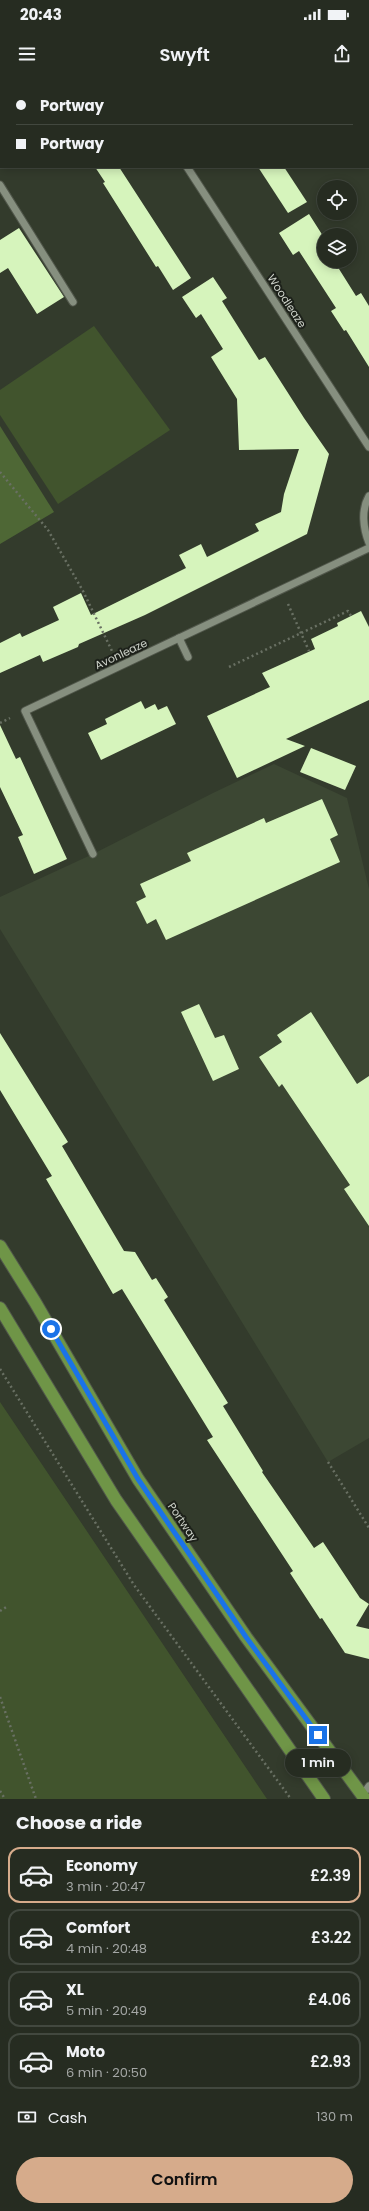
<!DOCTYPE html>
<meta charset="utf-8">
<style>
:root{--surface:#262c21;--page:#2e342a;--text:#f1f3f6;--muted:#a4a7a5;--line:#42483f;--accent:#d6ab8b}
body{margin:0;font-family:Poppins,sans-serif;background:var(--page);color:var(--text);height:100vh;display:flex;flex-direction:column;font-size:15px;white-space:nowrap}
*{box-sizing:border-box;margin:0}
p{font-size:13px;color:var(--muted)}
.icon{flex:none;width:22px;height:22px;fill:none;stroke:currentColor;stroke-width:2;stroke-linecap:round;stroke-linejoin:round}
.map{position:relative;height:1719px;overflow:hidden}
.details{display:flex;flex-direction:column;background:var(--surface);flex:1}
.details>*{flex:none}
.banner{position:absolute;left:0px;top:0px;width:369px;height:88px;box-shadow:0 2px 10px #0003,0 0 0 1px var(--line);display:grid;align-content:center;height:88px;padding:0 16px;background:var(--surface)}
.tools{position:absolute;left:317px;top:100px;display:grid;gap:8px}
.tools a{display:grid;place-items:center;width:40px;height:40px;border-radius:50%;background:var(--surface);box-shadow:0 2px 10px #0003,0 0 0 1px var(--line);font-size:20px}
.end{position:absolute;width:18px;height:18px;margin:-9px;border:5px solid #1a73e8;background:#fff;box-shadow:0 0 0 2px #fff}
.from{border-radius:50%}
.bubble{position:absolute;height:28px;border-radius:14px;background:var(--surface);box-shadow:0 2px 10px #0003,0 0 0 1px var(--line);font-size:13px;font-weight:600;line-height:28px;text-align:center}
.banner b{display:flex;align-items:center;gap:14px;height:38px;font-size:15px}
.banner b+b{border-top:1px solid var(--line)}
.banner i{width:10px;height:10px;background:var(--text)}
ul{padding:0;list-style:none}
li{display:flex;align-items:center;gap:12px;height:56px;margin:0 8px 6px;padding:0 8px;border:2px solid var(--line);border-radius:12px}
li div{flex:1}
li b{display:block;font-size:15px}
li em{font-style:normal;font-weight:600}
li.on{border-color:var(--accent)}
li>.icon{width:36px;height:36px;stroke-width:1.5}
h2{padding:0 16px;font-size:18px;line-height:48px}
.pay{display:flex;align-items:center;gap:10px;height:44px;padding:0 16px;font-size:15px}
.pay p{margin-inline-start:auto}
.cta{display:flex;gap:8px;margin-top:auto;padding:8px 16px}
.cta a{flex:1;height:46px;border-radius:24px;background:var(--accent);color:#111;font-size:16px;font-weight:600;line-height:46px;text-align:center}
.status{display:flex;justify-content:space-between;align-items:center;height:28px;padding:0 20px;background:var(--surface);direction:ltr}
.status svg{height:11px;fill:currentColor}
header{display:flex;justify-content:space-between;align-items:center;height:52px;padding:0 16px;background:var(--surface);font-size:18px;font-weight:600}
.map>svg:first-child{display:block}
</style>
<div class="status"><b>20:43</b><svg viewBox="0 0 49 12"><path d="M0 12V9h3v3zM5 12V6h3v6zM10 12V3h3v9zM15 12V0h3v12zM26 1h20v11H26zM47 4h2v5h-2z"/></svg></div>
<header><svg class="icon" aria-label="menu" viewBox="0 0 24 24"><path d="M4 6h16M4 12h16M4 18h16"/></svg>Swyft<svg class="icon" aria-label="share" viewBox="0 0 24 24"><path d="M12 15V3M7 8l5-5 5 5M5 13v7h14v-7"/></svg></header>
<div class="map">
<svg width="369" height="1719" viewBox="0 0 369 1719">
<rect width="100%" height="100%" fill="#333b2c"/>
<polygon fill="#3c4733" points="274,684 347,718 369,809 369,1358 328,1382 0,849 0,817 93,774 213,713"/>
<g fill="#41542d">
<polygon points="94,246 170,350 58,424 0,335 0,310"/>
<polygon points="0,1322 2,1325 267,1719 0,1719"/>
</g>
<polygon fill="#4e6735" points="0,346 54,432 0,464"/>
<g fill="#d6f4bc">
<polygon points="95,87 119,87 191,198 173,210 158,186 156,187 103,103 105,102"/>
<polygon points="258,87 284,87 307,122 288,133"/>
<polygon points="309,134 323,156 320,158 324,165 324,181 334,181 356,216 361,213 369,226 369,287 346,250 344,251 331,231 336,228 299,171 293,175 279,153"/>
<polygon points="19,148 64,217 37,234 8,188 0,193 0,160"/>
<polygon points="213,197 227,218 222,221 259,280 265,277 304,338 329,374 307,454 145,535 79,564 78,567 43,582 40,575 0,593 0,563 20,553 22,557 59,540 53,527 81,513 91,535 186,488 179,475 201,464 207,477 259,451 255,444 281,432 284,414 299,369 239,370 237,319 211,277 223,269 201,234 196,238 182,217"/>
<polygon points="361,531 369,547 369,620 286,659 305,666 237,698 207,636 270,607 262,593 315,569 311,559 338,546 337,543"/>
<polygon points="141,621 145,629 155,624 158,630 167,626 176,644 101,680 88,653 107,644 105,639"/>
<polygon points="0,645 16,679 20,677 67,779 34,794 18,757 23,755 0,707"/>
<polygon points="311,668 356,686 345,710 300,692"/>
<polygon points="322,719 338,755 330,759 340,782 166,860 156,839 147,844 136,822 146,817 140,804 191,781 187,773 264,738 266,743"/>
<polygon points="199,924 215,958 224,955 239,989 213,1001 181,932"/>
<polygon points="311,932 357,1004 369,996 369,1146 344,1109 350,1105 282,1004 279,1007 259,977 282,962 277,955"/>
<polygon points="0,953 68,1062 62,1066 124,1171 135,1172 152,1200 156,1198 168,1217 164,1220 228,1323 223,1326 263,1391 262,1392 314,1468 323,1462 360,1518 369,1524 356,1546 369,1549 369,1579 345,1573 322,1538 320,1539 290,1493 293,1491 207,1360 213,1357 122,1209 113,1214 46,1099 52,1096 0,1010"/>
</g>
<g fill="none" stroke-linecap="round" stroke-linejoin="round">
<g stroke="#51574b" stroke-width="9">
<g id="minor">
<polyline points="130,0 131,1"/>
<polyline points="3,1 5,0"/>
<polyline points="187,87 369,367"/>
<polyline points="0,105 73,222"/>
<path d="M369,416C361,430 363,448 369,463"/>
<polyline points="179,558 188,577"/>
<polyline points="93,774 25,631 369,468"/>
<polyline points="362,1716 369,1706"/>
</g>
</g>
<g stroke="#51574b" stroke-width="14">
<g id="highway">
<polyline points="0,1166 35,1222 138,1399 246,1557 365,1719"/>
<polyline points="0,1228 116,1420 324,1719"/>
</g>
</g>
<g stroke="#697063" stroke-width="2.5" stroke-dasharray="2 3" stroke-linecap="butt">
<polyline points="0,392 48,450 83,511 112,571"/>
<polyline points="288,524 309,571"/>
<polyline points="229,587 348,531 351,536"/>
<polyline points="0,643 10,638"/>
<polyline points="0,1289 134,1505 291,1719"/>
<polyline points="328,1382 369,1448"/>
<polyline points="0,1531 8,1526"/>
<polyline points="0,1617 36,1719"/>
<polyline points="0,1711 5,1719"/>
</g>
<use href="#minor" stroke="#868f7f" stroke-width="7"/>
<use href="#highway" stroke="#6f9547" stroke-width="12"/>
</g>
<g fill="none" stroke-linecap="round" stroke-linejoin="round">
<polyline stroke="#1a73e8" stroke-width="5" points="51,1249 138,1399 246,1557 318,1655"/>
</g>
<g text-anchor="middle" stroke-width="4" stroke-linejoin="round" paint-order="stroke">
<g font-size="11" fill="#ced3ca" stroke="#1d211a">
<text transform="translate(287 221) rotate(57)" y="4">Woodleaze</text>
<text transform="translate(121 574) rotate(-25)" y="4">Avonleaze</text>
<text transform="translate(183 1442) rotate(56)" y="4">Portway</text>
</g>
</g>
</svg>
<div class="tools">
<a><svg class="icon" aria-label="locate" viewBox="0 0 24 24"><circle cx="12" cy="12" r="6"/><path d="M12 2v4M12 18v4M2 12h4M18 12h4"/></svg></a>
<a><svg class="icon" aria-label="layers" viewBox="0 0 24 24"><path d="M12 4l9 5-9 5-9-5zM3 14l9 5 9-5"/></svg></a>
</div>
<i class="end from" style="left:51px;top:1249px"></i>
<i class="end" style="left:318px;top:1655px"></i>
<div class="bubble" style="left:285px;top:1669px;width:66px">1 min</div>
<div class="banner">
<b><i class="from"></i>Portway</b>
<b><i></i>Portway</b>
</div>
</div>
<section class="details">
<h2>Choose a ride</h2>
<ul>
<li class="on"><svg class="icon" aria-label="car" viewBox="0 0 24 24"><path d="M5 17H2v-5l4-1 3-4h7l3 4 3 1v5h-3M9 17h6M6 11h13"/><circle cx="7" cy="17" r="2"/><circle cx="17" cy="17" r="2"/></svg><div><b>Economy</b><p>3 min · 20:47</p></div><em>£2.39</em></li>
<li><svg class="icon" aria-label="car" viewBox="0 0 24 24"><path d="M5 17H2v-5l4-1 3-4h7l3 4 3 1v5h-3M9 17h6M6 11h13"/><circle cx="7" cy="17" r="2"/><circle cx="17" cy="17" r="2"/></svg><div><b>Comfort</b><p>4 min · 20:48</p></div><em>£3.22</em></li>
<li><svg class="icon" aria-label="car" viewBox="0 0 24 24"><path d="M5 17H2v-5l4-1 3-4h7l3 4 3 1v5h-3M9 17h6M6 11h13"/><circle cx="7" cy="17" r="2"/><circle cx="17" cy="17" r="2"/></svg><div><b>XL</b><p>5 min · 20:49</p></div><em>£4.06</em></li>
<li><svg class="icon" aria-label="car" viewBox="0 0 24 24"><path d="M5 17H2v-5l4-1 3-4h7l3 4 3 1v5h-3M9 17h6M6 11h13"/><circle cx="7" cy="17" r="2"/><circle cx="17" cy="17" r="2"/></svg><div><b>Moto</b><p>6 min · 20:50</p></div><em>£2.93</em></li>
</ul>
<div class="pay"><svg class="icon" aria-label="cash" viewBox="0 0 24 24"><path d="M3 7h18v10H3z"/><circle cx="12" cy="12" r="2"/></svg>Cash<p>130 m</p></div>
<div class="cta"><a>Confirm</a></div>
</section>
